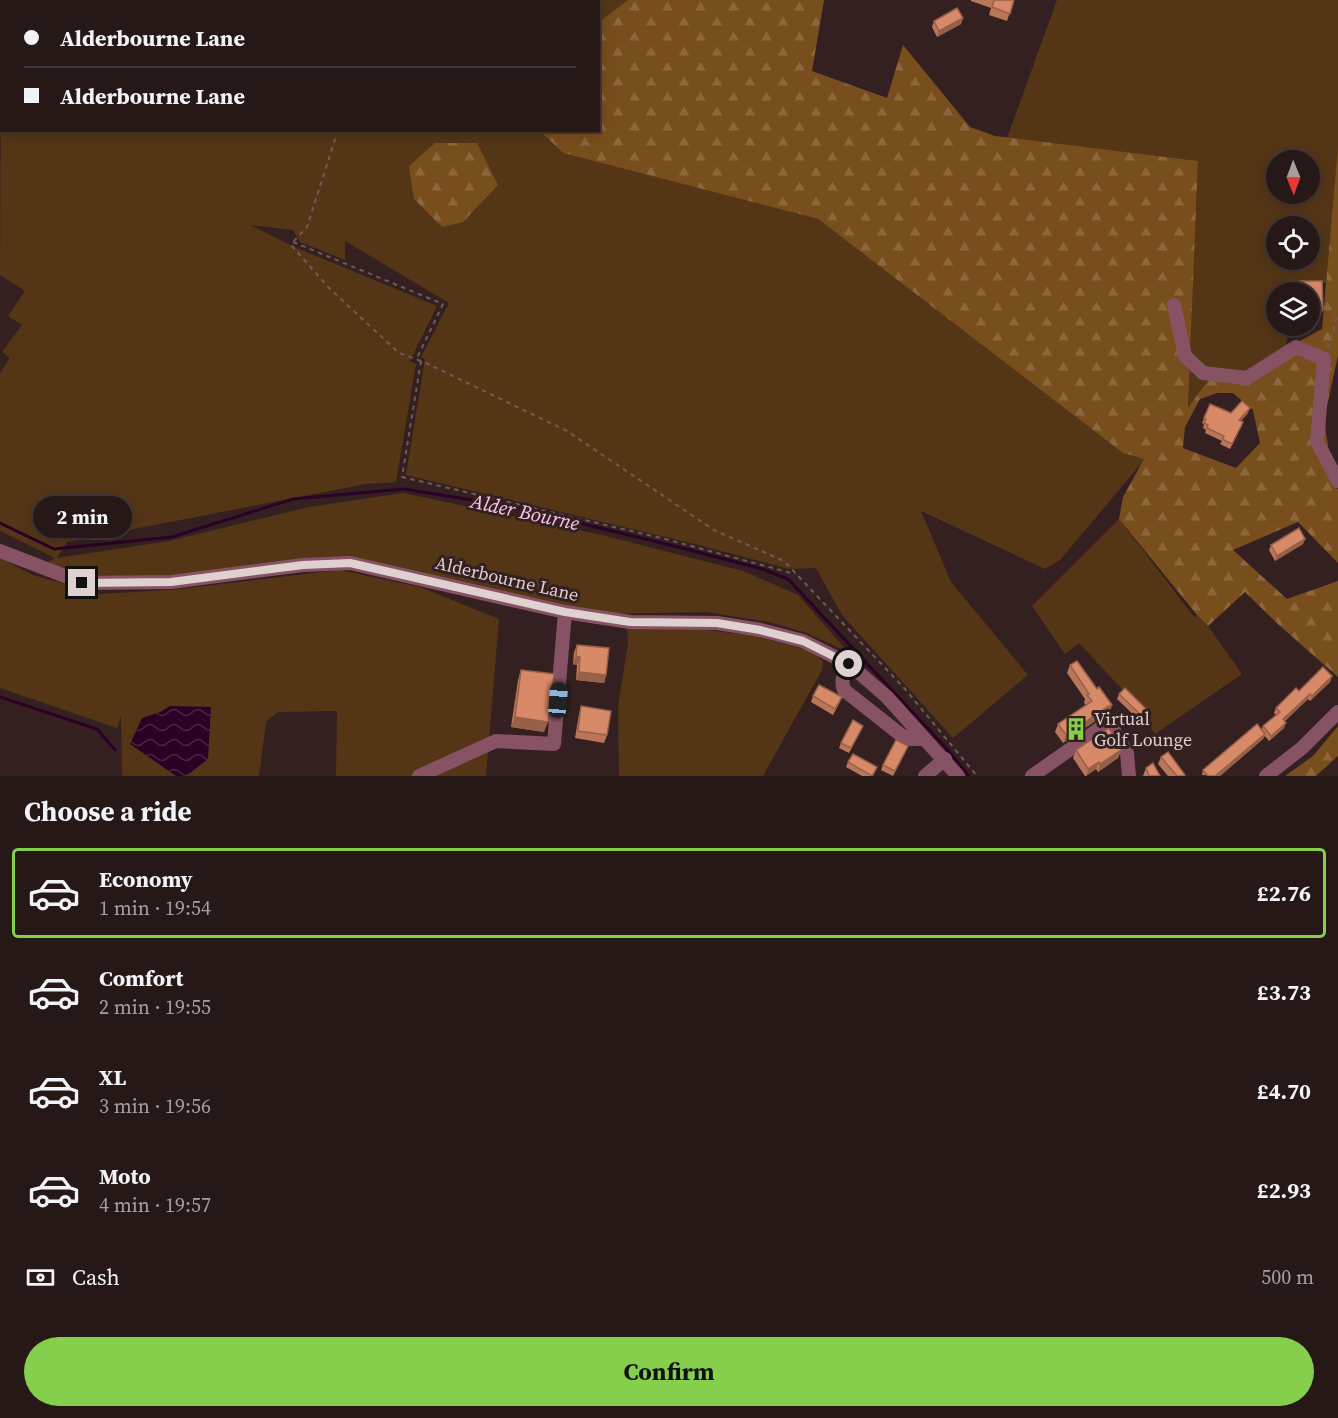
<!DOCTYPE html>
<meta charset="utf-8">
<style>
:root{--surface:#271818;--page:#332525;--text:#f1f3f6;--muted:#a4a0a2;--line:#433737;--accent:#85cf4c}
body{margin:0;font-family:"Source Serif 4",serif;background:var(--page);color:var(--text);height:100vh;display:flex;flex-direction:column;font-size:22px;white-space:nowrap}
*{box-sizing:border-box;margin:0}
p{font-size:20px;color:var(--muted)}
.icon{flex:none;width:33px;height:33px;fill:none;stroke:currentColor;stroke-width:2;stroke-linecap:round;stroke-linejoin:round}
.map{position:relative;height:776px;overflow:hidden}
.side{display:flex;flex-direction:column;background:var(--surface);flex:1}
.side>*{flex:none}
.banner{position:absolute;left:0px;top:0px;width:600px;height:132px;box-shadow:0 3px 15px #0003,0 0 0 2px var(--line);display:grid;align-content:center;height:132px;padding:0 24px;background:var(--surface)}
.needle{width:39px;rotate:179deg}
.fabs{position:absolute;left:1266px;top:150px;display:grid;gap:12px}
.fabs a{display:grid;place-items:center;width:54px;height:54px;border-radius:50%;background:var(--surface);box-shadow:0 3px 15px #0003,0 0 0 2px var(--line);font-size:30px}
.end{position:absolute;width:27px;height:27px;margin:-14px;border:8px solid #dfd1d0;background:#111;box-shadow:0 0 0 3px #111}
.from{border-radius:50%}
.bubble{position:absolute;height:42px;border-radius:21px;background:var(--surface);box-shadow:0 3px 15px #0003,0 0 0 2px var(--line);font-size:20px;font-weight:700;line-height:42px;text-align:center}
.car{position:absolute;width:18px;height:36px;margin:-18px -9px;border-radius:8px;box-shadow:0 0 4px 2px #0007;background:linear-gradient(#222 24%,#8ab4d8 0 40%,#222 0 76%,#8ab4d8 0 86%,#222 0)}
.banner b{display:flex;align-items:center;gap:21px;height:57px;font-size:22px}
.banner b+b{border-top:2px solid var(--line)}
.banner i{width:15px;height:15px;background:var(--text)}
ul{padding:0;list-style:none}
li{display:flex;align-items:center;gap:18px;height:90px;margin:0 12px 9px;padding:0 12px;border:3px solid transparent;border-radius:6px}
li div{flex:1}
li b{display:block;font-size:22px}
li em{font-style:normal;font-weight:700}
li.on{border-color:var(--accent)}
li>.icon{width:54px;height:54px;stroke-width:1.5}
h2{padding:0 24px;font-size:27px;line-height:72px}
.pay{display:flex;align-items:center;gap:15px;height:66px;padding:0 24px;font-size:22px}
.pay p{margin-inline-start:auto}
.action{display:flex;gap:12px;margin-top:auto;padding:12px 24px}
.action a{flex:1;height:69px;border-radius:36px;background:var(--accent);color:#111;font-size:24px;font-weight:700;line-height:69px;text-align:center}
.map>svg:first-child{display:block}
</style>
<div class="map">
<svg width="1338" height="776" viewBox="0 0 1338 776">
<defs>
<pattern id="forest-firs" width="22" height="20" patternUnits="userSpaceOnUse" patternTransform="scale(1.5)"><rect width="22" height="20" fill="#794e1d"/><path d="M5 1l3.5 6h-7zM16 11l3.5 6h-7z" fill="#8c663d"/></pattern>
<pattern id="water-waves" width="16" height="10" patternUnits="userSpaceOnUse" patternTransform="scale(1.5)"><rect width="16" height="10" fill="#2b0125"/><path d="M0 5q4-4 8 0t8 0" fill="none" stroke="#492544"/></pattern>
</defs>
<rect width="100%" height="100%" fill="#342020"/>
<g fill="#543616" fill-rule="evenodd">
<polygon points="384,0 628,0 599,22 598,2 383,1"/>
<path d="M1057,0H1338V146L1326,283H1290V292H1276V326H1288L1286,347L1237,375L1215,372L1188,410L1198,161L1007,138ZM1276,160H1310V194H1276ZM1276,226H1310V260H1276Z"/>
<polygon points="1,42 2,130 540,131 563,153 818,219 1123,453 1145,459 1060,560 1045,569 921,511 951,582 1028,675 953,738 842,615 816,568 789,569 699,545 406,475 425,359 421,357 449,303 345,241 345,260 300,242 293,230 250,225 292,246 437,306 410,361 416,364 396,482 366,484 67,542 57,558 169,541 309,507 403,493 602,535 743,571 798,595 848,652 804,632 769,622 706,612 601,614 362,563 111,584 56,571 48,562 55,558 0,531 0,373 10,358 2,352 22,325 8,316 25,291 0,275"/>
<polygon points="1119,519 1194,617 1197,615 1208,626 1242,674 1155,734 1120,687 1079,643 1065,654 1032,606"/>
<polygon points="0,558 33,575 100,594 170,590 340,570 420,587 499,619 486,776 336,776 337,711 278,712 266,722 259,776 122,776 121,716 117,728 0,688"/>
<polygon points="682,627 756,636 811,651 823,661 822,670 763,776 619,776 618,707 628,643 627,628"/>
</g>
<g fill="url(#forest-firs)" fill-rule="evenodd">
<path d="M628,0H824L812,71L887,98L903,45L970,127L995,136L1198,161L1188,408L1215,371L1237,375L1322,329L1338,146V355L1324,420L1334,484L1338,490V563L1298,522L1233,550L1287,599L1338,581V677L1279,625L1245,592L1208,626L1197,615L1119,519L1123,497L1144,459L1123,453L818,219L563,153L540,131L598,130L599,22ZM1217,393H1233L1253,410L1260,443L1236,468L1183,448L1185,427L1200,399Z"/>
<polygon points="435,143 477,143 498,185 463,222 442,227 414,199 409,166"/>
<polygon points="1338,726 1338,756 1316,776 1285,776 1313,756"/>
</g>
<polygon fill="url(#water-waves)" points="170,706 211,707 208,759 186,776 176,776 130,744 142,718 160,712"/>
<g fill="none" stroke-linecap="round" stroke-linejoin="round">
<g stroke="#2b0125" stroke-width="3">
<polyline points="0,523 54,549 172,537 293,499 404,489 514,507 682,548 762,569 788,579 947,749 969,776"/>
<polyline points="0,697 97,729 115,750"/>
</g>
<g stroke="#6e5c5c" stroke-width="2" stroke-dasharray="4.5 4.5" stroke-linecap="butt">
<polyline points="342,2 343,0"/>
<polyline points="338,130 307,227 293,242 292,246 329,288 399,353 424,362 567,431 714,530 784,561 905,689 977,776"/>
<polyline points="293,242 443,304 416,360"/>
<polyline points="1328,348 1338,314"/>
<polyline points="421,361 402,477 665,539 795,574"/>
</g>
<g stroke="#885265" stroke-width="14">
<polyline points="1174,305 1185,356 1203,373 1247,378 1296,347 1324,359 1317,442 1338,481"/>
<polyline points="0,551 83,583 171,582 303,565 350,563 565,612 630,622 717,623 761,630 803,641 849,664 887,697 958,776"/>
<path d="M849,664C844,674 840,680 844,690L901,735L911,739H925"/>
<polyline points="419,776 496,741 554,744 565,612"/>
<polyline points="925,776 945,759"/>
<polyline points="1032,776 1109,722 1127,753 1129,776"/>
<polyline points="1266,776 1302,748 1338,712"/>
</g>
</g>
<g fill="#ba7659">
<polygon points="971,0 1014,0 1007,21 989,15 991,8 971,1"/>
<polygon points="963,18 961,24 937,37 932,27 934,21"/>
<polygon points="1299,281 1322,281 1320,317 1315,317 1314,322 1310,322 1310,292 1297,292 1297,289"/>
<polygon points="1210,404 1231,413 1248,413 1241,421 1241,427 1230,449 1220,444 1222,441 1205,433 1206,430 1203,428 1204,424 1202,423"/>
<polygon points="1305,539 1303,544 1275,561 1269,550 1271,545"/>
<polygon points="577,645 606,675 604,683 576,680 577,665 573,664 574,652"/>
<polygon points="1070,665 1097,689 1112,705 1109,713 1104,715 1063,743 1055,732 1058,724 1086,705 1084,703 1085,699 1067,673"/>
<polygon points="521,670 544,732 511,727 518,680"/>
<polygon points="1332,676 1330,682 1310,701 1308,699 1285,721 1284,728 1269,741 1265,736 1263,739 1220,776 1202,775 1203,770 1262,729 1263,726 1276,715 1274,713 1276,708 1299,691"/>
<polygon points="1119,694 1146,715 1140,721 1117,699"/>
<polygon points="813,696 840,702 833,715 811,702"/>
<polygon points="581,706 607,735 604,743 575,738 579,714"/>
<polygon points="863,726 849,753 839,748 841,743"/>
<polygon points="1076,750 1121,750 1118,758 1098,772 1096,769 1086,776 1085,776 1073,758"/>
<polygon points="906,751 893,776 881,770 883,765"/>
<polygon points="1161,757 1184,776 1168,776 1158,764"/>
<polygon points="848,762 877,767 873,776 862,776 846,767"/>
<polygon points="1146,768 1160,776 1143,776"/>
</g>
<g fill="#976049">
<polygon points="963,18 961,24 937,37 939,31"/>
<polygon points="1316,310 1323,310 1320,317 1315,317 1314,322 1310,322 1310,314"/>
<polygon points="1250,408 1248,413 1237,425 1239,420"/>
<polygon points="1305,539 1303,544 1275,561 1277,556"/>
<polygon points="576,656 580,657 577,665 573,664"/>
<polygon points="579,672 606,675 604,683 576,680"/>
<polygon points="1332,676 1330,682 1310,701 1312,696"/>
<polygon points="1310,694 1308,699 1281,724 1283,719"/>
<polygon points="1112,705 1109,713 1104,715 1063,743 1066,735 1107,707"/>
<polygon points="1147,710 1146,715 1140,721 1142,716"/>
<polygon points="515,717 548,722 544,732 511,727"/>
<polygon points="1286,723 1284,728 1269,741 1271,736"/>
<polygon points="1265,734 1263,739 1220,776 1215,776"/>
<polygon points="1121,750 1118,758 1098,772 1100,764"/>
<polygon points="1099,762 1096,769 1086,776 1088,769"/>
</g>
<g fill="#d88968" stroke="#976049" stroke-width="1.5">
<polygon points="994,0 1014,0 1010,14 992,7"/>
<polygon points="957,8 963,18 939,31 934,21"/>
<polygon points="1299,281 1322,281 1323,310 1316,310 1316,314 1310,314 1310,292 1300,292"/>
<polygon points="1242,401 1250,408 1239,420 1243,422 1232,444 1222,439 1224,436 1207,428 1208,425 1204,423 1206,419 1204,418 1210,404 1231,413"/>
<polygon points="1299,528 1305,539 1277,556 1271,545"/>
<polygon points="577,645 609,648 606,675 579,672 580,657 576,656"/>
<polygon points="1077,661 1097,689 1099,687 1112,705 1107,707 1066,735 1058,724 1092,701 1087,695 1089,694 1070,665"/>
<polygon points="1323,667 1332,676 1312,696 1310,694 1283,719 1286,723 1271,736 1263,726 1280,712 1276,708 1296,688 1299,691"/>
<polygon points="521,670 554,674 548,722 515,717"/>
<polygon points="819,685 842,697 835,709 813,696"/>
<polygon points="1125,688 1147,710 1142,716 1119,694"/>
<polygon points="581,706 611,711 607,735 578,731"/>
<polygon points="853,720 863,726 851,748 841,743"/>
<polygon points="1257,724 1265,734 1215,776 1208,776 1203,770"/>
<polygon points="1109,728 1121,750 1100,764 1099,762 1088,769 1076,750"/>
<polygon points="896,740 908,746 895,771 883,765"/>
<polygon points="1168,752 1185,775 1184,776 1177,776 1161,757"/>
<polygon points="853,754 877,767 872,776 848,762"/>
<polygon points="1153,763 1160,776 1149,776 1146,768"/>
</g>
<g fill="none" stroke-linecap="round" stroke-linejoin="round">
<polyline stroke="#dfd1d0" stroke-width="8" points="82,583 171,582 303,565 350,563 565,612 630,622 717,623 760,630 803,641 849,664"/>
</g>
<defs>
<g id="building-bare" transform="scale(1.8)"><path d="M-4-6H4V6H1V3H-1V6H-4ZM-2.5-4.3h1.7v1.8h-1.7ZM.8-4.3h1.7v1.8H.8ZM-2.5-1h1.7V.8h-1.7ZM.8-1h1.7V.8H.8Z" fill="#85cf4c" stroke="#342020" stroke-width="2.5" paint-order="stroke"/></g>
</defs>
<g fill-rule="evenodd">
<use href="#building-bare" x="1076" y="729"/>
</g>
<g text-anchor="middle" stroke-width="6" stroke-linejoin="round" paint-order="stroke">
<g font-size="18" fill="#dfd1d0" stroke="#342020">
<text transform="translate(507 579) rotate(13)" y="6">Alderbourne Lane</text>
</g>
<g font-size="18" fill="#dfd1d0" stroke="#342020" text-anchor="start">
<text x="1094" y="725">Virtual<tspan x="1094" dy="21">Golf Lounge</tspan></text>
</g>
<g font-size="20" font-style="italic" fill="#fcc5ef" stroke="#342020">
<text transform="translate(525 512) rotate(12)" y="7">Alder Bourne</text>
</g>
</g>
</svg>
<div class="fabs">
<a><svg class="needle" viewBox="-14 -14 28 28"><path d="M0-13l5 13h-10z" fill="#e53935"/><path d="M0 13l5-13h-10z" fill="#a4a0a2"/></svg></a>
<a><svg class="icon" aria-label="locate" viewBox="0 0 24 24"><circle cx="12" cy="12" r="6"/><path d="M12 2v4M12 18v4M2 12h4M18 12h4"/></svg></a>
<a><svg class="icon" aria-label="layers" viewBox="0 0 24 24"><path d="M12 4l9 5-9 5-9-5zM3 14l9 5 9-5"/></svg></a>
</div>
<i class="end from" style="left:849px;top:664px"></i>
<i class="end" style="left:82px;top:583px"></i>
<div class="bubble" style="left:33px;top:496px;width:99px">2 min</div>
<i class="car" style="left:558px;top:700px;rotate:5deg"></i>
<div class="banner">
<b><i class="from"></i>Alderbourne Lane</b>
<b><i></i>Alderbourne Lane</b>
</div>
</div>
<section class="side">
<h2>Choose a ride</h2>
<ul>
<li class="on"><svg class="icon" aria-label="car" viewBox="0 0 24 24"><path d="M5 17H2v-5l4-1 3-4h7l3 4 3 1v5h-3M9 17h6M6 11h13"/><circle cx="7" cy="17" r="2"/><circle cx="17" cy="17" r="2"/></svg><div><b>Economy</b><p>1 min · 19:54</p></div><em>£2.76</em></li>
<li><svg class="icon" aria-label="car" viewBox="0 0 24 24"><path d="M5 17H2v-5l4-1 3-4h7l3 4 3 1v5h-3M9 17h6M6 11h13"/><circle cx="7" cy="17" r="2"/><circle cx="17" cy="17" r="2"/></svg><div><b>Comfort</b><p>2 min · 19:55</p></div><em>£3.73</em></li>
<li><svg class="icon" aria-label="car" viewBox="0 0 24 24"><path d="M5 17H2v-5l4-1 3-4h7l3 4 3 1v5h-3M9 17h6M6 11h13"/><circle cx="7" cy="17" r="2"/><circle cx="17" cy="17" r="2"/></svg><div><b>XL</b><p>3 min · 19:56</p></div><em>£4.70</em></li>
<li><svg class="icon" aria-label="car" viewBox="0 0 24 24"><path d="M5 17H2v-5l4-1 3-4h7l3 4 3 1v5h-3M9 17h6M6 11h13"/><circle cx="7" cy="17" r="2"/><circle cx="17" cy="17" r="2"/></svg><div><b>Moto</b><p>4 min · 19:57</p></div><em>£2.93</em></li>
</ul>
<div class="pay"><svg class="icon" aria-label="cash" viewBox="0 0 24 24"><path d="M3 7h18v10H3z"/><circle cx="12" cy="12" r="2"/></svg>Cash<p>500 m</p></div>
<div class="action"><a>Confirm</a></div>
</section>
